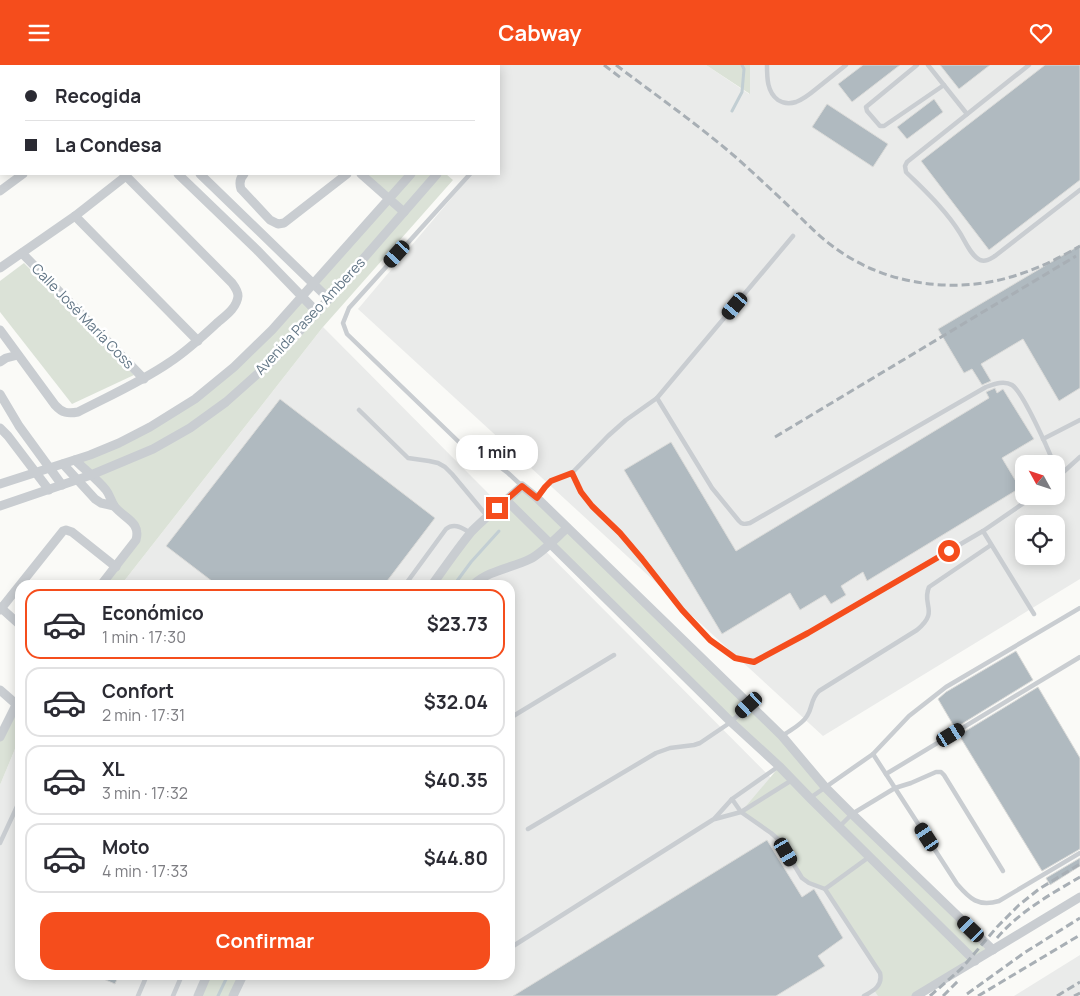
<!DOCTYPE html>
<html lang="es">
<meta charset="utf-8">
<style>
:root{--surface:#fff;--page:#f2f2f3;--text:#2b2b33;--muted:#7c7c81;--line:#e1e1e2;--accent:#f54d1c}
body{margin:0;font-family:Manrope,sans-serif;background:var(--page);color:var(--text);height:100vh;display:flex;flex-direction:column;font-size:19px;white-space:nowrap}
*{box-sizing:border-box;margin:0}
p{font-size:16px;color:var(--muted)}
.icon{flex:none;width:28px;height:28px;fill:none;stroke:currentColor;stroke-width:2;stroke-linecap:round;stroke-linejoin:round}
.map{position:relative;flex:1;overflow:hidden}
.sheet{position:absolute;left:15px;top:515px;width:500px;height:400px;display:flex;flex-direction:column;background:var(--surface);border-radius:15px;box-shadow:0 2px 12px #0003}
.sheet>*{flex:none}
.top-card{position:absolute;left:0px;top:0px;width:500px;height:110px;box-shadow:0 2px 12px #0003;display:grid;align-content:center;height:110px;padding:0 25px;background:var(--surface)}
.needle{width:32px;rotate:310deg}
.buttons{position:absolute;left:1015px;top:390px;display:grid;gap:10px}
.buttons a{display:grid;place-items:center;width:50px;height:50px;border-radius:10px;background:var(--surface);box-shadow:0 2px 12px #0003;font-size:25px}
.end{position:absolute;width:22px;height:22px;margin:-11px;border:6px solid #f54d1c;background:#fff;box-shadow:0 0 0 2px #fff}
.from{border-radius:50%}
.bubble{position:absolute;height:35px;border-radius:15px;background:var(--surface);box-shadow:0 2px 12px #0003;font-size:16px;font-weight:700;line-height:35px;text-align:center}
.car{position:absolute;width:15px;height:30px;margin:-15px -8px;border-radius:6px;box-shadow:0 0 4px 1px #0007;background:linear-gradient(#222 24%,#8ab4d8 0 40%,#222 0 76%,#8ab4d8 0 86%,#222 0)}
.top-card b{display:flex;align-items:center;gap:18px;height:48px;font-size:19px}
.top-card b+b{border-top:1px solid var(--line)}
.top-card i{width:12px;height:12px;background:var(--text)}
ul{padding:9px 0 0;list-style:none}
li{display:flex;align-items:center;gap:15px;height:70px;margin:0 10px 8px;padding:0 15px;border:2px solid var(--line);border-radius:15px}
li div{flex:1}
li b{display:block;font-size:19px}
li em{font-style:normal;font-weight:700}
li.selected{border-color:var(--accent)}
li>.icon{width:45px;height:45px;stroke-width:1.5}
.primary-button{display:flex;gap:10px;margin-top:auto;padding:10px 25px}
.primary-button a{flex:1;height:58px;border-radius:15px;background:var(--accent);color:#fff;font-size:20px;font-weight:700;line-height:58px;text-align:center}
header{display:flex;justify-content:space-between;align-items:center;height:65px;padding:0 25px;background:var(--accent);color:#fff;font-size:22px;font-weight:700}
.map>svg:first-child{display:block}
</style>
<header><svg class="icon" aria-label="menu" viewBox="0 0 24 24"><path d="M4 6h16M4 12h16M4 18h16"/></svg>Cabway<svg class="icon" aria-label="heart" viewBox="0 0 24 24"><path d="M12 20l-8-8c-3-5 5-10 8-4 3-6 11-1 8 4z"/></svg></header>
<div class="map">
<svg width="1080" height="931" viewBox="0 0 1080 931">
<rect width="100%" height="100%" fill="#fafaf7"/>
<g fill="#eaebea" fill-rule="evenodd">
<path d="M343,0H706L749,29L750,0H1080V514L823,671L358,244L471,110L470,109H499V1H345ZM1024,399H1056V431H1024ZM1024,459H1056V491H1024Z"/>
<polygon points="323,262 952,895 893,931 0,931 0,720 20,672 20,910 510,910 510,520 121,520"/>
<polygon points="1080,890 1080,931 1014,931"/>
</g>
<g fill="#dbe2d7">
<polygon points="0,0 105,0 103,1 1,1 1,77 0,78"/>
<polygon points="706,0 750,0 750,29"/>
<polygon points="361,109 446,109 453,115 323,262 121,520 101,520 138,470 107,426 75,395 119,378 196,333 302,232 317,247 328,234 313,219 389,133"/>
<polygon points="24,198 134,310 72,339 0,247 0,216"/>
<polygon points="522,421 749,640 825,722 993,885 916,931 878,931 874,925 881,913 825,824 805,816 779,775 741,747 779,702 550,479 473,520 432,520 471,468"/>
<polygon points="20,632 20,672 0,720 0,672"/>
<polygon points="207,910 242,910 232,931 198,931"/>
</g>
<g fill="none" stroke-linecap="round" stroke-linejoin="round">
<g stroke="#c2ced3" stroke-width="3">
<polyline points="732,46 742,27 744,4 742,0"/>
<polyline points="454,520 471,497 499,466"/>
<polyline points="218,931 228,910"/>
</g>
</g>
<g fill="#b0bac0" stroke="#dbdbd9">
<polygon points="863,0 900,0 852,37 838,19"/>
<polygon points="940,0 990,0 959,24"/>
<polygon points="1045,0 1080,0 1080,115 989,185 921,96"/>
<polygon points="934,34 943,47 907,74 897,62"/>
<polygon points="827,39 888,79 873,102 812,62"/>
<polygon points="1080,180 1080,323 1059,336 1023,274 981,299 991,316 982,320 972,304 964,308 938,264"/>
<polygon points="995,323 997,328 1003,324 1034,374 1002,393 1020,423 867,516 863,507 841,521 846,530 831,539 825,530 800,545 790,528 722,569 624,405 671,377 736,486 989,333 986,327"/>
<polygon points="280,334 435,453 384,520 217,520 166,481"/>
<polygon points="1016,586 1033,615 955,663 938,634 946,627"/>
<polygon points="1038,622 1080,693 1080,784 1042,806 959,670"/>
<polygon points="767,775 802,832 814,824 843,873 818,891 825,901 776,931 513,931"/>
<polygon points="1080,793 1080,801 1050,820 1046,813"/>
<polygon points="94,910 119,910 115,919"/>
</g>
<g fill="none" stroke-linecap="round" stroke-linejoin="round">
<g stroke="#c9cdd1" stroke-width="4.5">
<path d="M767,0C767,13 767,27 778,35C784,39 790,39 796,37C804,34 810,29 816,24C826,16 836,8 846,0"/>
<polyline points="917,0 866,42 867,46 880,61 884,61 944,20"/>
<polyline points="928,0 967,49"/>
<path d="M1029,0L907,97L905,101L906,107C925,126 945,144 960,168C965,176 971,191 980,195C986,197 990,194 995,191L1080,125"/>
<polyline points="470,109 349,243 343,258 347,269 461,379 474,388 488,393 508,408 522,421"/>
<path d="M657,333L712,423L739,456C742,460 745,459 750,458L986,322C994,319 1004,315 1012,320C1023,327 1048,384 1054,399"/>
<polyline points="359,345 408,393 429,396 438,398 445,402 452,409 487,451"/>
<polyline points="1043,374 1080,355"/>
<polyline points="1056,404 1059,411 1056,413"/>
<polyline points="572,408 581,427 592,441 620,468 642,494 683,545 710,575 735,593 754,597 808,568 983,466 1034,431"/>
<polyline points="1059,411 1080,392"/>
<polyline points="537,433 551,416 572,408 608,371 626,355 657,333 793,171"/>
<polyline points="983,466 1034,549"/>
<path d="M405,520L446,464C455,457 463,464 471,468"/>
<path d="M1080,543L946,622L909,651L873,689L957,819C970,834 978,842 999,836L1080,788"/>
<polyline points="510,653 614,590"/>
<path d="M782,671C790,665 802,660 807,651C813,642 810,635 819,626L917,565C940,546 921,540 929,522L991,480"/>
<polyline points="886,709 1080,592"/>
<polyline points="810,733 873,689"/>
<path d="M732,734L741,747L771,768L779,775L802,813L809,818L825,824L880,908C883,921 873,926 864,931"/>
<polyline points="715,754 741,747 792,715"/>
<polyline points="839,762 852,749 895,723 911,718 936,707 941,707 944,710 1003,806"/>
<polyline points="528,764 656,688 670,683 694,680 700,678 731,657 749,640"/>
<polyline points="0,778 20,735"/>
<polyline points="825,824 869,792"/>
<polyline points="510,883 714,754 732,734 779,701"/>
<polyline points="138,931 147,910"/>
<polyline points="173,931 182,910"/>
</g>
<g stroke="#c9cdd1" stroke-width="9">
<polyline points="277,0 278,1"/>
<polyline points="170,1 172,0"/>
<polyline points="178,109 257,185 317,247"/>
<polyline points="200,109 329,234"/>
<path d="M244,109C240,113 239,118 241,124L270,155L278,159L284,158L347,109"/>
<polyline points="361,109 404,147"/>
<polyline points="0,126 23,109"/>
<polyline points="75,151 198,276"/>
<polyline points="22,188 144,314"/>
<polyline points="0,203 75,151 126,111"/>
<path d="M0,265L55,340C62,348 68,349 78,347C109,331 141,317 170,297C187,286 202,272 217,258C225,251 237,243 238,231C238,226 235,222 232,218L124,109"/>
<polyline points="0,297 6,293 18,290"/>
<polyline points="0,329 19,361 62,420"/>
<polyline points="0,363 8,371 49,425"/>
<path d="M75,395C85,405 97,414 106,425C110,430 111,437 115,442C125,454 141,457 136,475L101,520"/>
<polyline points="63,399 95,434 101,438 114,441"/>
<polyline points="0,419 90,390 119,378 150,362 195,334 234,302 272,265 411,109"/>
<polyline points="507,436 731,657 779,701 810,733 975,896"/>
<polyline points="0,441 91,410 153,384 190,363 226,337 272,296 317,247 437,109"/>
<path d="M432,520C445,502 458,483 472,466C488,450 506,436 522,421L537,433L782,671L825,722L852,749L993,885"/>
<path d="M473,520C489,505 512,503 530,494C542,488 557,472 567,463"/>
<polyline points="0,542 20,560"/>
<polyline points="0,545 63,466 66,465 72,467 116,502"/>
<polyline points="0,625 16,639"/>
<polyline points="0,672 20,632"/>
<polyline points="198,931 207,910"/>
<polyline points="233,931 243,910"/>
<polyline points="916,931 1080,832"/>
</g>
<g stroke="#a8afb5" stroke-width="3" stroke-dasharray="8 4" stroke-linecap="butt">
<polyline points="604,0 621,13"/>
<path d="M616,0C657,31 700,61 739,95C759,113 778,131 797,149C808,160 819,171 831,180C853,197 879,209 906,215C971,229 1024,214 1080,181"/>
<polyline points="775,372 1076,191"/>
<path d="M997,873C1020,846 1051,829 1080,812"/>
<polyline points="967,929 1024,888 1080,853"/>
<polyline points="930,931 962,903 997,862 1019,840 1039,824 1080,799"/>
<polyline points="943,931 959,915"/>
<polyline points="978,931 1080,870"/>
<polyline points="1057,931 1080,917"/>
<polyline points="1074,931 1080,928"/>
</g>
</g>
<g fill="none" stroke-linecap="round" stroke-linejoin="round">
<polyline stroke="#f54d1c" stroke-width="6" points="497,443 522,421 537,433 545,422 551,416 572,408 581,427 592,441 620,468 642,494 682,545 710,575 735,593 754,597 808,568 949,486"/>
</g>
<g text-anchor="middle" stroke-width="5" stroke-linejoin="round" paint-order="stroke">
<g font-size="14" fill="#617585" stroke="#fff">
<text transform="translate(83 251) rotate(46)" y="5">Calle José María Coss</text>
<text transform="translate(310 251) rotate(-47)" y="5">Avenida Paseo Amberes</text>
</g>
</g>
</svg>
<div class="buttons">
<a><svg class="needle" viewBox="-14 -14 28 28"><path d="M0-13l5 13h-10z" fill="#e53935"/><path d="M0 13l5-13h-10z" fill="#7c7c81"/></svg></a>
<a><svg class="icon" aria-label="locate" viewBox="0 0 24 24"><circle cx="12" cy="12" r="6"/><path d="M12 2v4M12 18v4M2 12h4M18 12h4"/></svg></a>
</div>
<i class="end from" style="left:949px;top:486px"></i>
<i class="end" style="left:497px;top:443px"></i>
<div class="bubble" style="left:456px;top:370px;width:82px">1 min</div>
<i class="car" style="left:397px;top:189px;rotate:222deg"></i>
<i class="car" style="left:735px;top:241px;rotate:220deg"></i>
<i class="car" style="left:749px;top:640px;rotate:228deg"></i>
<i class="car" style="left:951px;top:670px;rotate:59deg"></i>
<i class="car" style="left:927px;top:772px;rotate:327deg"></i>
<i class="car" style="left:786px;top:787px;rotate:150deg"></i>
<i class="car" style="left:971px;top:864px;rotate:314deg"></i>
<div class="top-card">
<b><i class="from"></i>Recogida</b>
<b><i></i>La Condesa</b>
</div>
<section class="sheet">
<ul>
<li class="selected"><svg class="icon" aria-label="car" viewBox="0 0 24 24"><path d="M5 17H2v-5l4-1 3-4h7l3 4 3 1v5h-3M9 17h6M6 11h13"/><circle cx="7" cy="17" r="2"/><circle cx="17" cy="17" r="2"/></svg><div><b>Económico</b><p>1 min · 17:30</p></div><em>$23.73</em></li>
<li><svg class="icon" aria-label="car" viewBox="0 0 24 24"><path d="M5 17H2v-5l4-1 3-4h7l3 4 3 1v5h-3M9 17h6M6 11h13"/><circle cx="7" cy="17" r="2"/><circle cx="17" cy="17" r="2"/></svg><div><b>Confort</b><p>2 min · 17:31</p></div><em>$32.04</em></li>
<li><svg class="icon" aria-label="car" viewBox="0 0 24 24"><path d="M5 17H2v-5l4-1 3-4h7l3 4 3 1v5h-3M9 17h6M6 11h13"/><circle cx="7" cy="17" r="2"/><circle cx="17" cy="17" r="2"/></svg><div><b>XL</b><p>3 min · 17:32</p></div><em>$40.35</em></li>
<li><svg class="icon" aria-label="car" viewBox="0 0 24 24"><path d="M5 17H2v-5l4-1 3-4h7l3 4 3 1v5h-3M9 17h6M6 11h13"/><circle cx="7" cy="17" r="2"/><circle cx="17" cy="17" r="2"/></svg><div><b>Moto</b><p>4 min · 17:33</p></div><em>$44.80</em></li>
</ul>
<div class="primary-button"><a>Confirmar</a></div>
</section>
</div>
